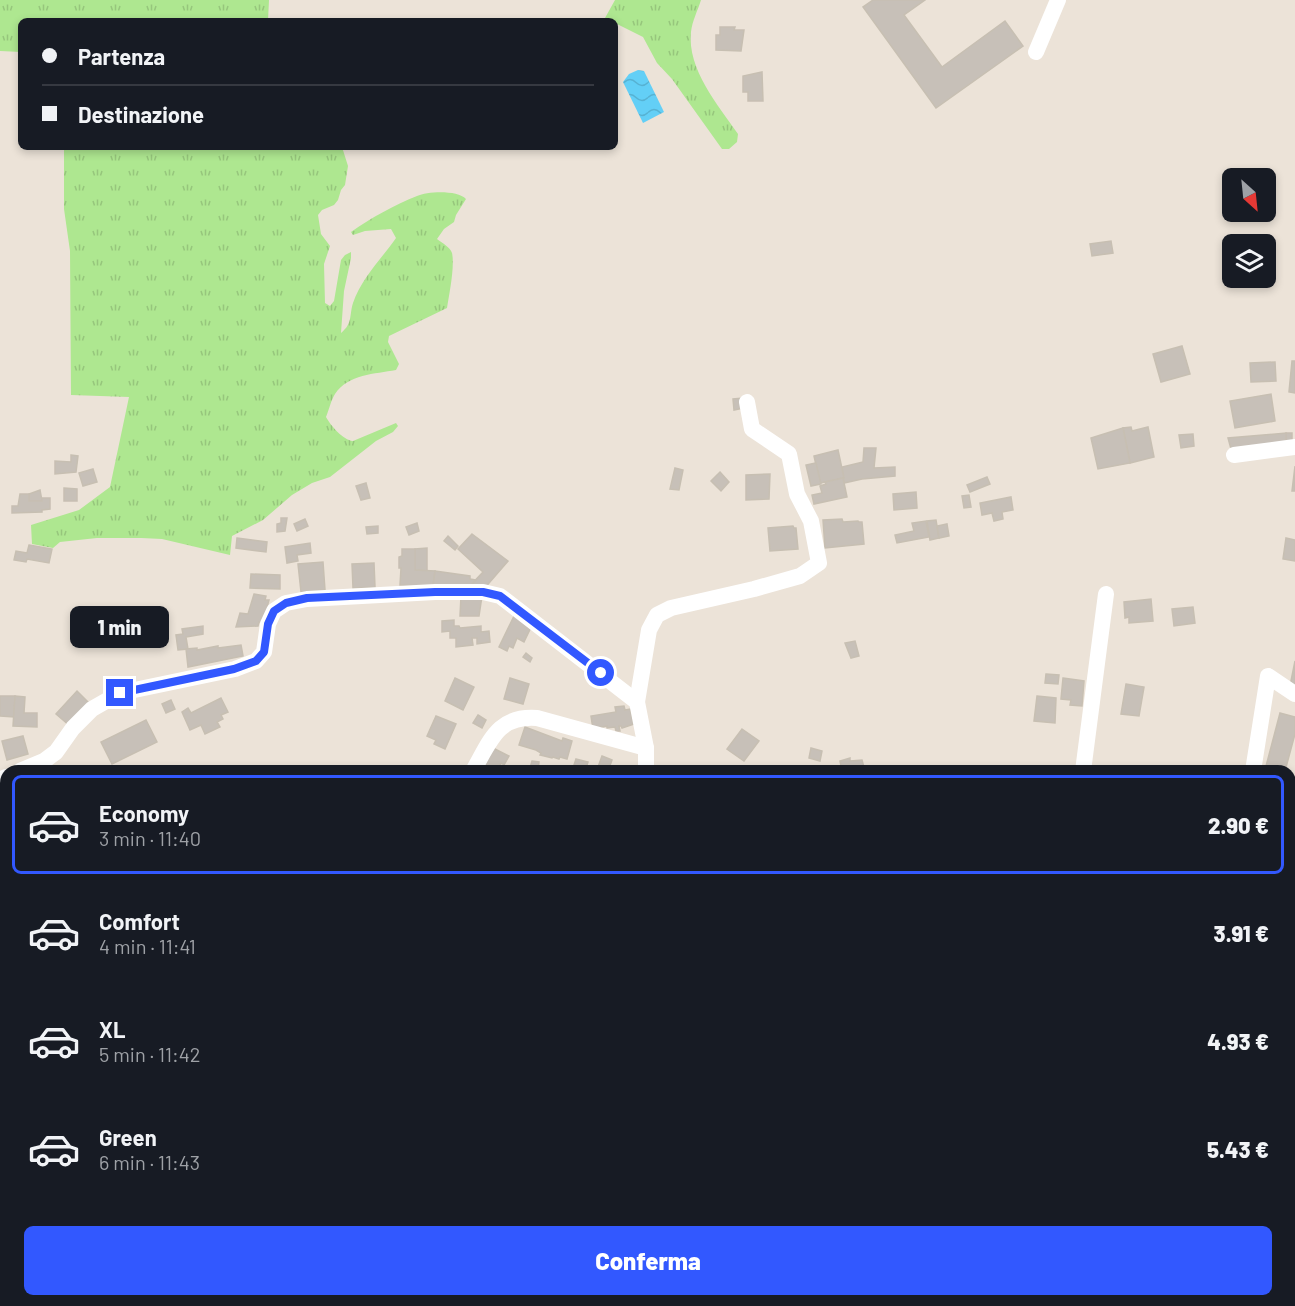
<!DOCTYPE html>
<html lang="it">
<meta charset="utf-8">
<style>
:root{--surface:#171b24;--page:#20242c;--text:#f1f3f6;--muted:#9ea1a6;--line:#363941;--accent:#3258ff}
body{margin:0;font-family:Barlow,sans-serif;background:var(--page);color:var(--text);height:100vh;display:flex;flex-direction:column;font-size:22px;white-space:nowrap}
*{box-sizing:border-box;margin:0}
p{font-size:20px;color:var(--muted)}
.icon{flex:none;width:33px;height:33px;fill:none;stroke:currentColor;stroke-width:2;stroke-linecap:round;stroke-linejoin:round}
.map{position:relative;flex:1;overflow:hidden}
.details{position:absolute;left:0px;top:765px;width:1296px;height:542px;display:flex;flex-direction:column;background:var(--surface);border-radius:18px 18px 0 0;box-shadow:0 3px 9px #0003}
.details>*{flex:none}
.hud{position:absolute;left:18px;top:18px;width:600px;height:132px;border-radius:9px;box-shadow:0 3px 9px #0003;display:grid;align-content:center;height:132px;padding:0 24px;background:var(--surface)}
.needle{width:39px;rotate:153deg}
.buttons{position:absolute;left:1222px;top:168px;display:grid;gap:12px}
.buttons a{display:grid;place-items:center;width:54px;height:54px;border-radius:9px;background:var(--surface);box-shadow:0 3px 9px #0003;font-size:30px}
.end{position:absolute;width:27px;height:27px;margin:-14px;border:8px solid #3258ff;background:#fff;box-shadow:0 0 0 3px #fff}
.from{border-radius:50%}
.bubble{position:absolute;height:42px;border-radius:9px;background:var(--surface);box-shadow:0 3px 9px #0003;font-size:20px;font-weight:800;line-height:42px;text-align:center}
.hud b{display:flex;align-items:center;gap:21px;height:57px;font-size:22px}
.hud b+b{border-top:2px solid var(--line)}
.hud i{width:15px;height:15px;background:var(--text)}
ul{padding:10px 0 0;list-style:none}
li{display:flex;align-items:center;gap:18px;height:99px;margin:0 12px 9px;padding:0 12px;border:3px solid transparent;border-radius:9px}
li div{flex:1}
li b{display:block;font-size:22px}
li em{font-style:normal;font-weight:800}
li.selected{border-color:var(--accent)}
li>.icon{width:54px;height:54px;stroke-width:1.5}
.primary-button{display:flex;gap:12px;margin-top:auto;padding:12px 24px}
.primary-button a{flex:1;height:69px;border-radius:9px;background:var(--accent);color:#fff;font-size:24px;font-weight:800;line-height:69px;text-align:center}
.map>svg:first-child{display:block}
</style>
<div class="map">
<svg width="1295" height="1306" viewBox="0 0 1295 1306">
<defs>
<pattern id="grass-tufts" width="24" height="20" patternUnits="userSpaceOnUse" patternTransform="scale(1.5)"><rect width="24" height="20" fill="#aee790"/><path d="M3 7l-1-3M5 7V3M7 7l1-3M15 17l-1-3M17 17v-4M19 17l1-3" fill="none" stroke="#96c67c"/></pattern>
<pattern id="water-waves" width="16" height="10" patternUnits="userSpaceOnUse" patternTransform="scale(1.5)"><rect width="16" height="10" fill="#63cff6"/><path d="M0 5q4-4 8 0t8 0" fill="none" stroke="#56b2d3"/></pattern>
</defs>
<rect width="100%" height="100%" fill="#ece3d8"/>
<g fill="url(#grass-tufts)">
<polygon points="0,0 269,0 268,21 21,21 21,52 0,51"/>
<path d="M615,0H701C698,10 692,21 691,32C687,69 718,105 738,134L737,142L729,149H722L672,79L657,63L643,37L615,23V21L605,18Z"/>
<path d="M64,147H342L348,166L345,185L341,190L338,200L334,205L322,210L318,215L321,234L330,246L324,264L325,303L330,306L334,301L341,260L345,255L351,252V258L344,291L341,333C353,323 349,316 353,303C361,279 382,258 396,238L391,229L365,231L353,235L351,232C371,218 394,205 417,196C428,191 458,190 466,199L456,215L454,222L444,229L437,239C442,243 450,247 452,253C455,266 449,295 447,308L389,336L388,342L399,364L396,370C375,374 348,374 335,394C331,400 329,410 326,417C331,426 343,440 353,441L396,423L398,426L393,432L376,441L330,477L312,483L292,495L263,520L232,536L230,555L162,539L141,538H97L60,542L53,548L32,544L31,525L79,510L110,487L129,397L71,395L70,251L64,209Z"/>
</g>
<polygon fill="url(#water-waves)" points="638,70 644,71 664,112 643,123 623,82 629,74"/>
<g fill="#c7c0b8" stroke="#c7bfb2" stroke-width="1.5">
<polygon points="873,0 925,0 904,15 942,67 1005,21 1023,46 936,108 863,7"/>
<polygon points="720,27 735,27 734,30 744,30 741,51 716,50 716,35 720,35"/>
<polygon points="762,72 763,101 748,101 748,92 743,92 743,76"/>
<polygon points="1111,241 1113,253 1092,256 1090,244"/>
<polygon points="1182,346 1190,374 1161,382 1153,354"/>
<polygon points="1292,361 1295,361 1295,393 1289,392"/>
<polygon points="1275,362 1276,381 1251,382 1250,363"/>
<polygon points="1271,394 1275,421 1235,428 1230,401"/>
<polygon points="743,398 744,408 734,410 733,399"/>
<polygon points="1131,427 1132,431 1148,427 1154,457 1130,463 1123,428"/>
<polygon points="1123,428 1130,463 1098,469 1091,438"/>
<rect x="1286" y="433" width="6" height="10"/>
<polygon points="1286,433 1286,443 1231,449 1228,438"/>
<polygon points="1193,434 1194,446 1181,448 1179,435"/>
<polygon points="864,448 876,448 874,468 895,467 895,476 862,479 844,483 842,467 863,462"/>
<polygon points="838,450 844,478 820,483 814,456"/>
<polygon points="71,455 78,456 76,472 55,474 55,461 71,462"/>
<polygon points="816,463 821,484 811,486 806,465"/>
<polygon points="1295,466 1295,491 1292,491"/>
<polygon points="675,468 683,470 679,490 670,489"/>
<polygon points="93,469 97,482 83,486 79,473"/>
<polygon points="720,472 729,482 721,491 711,481"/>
<polygon points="770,474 769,499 746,500 746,475"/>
<polygon points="987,477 990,484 970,492 967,485"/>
<polygon points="843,478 847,497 814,504 812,495 822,493 820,486 826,484 825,482"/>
<polygon points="366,483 370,498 361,500 356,486"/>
<polygon points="64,488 77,489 77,501 64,501"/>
<polygon points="40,490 42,501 29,501 29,494"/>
<polygon points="916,492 917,508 894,510 893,494"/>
<polygon points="20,494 29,494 29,501 42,501 42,498 50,498 50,509 42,510 42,512 12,513 12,506 18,506"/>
<polygon points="969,495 971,507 964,508 962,496"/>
<polygon points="1011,497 1013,510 1002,512 1003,519 994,521 992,513 982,515 980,503"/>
<polygon points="281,518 287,518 285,531 277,532 277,524 281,523"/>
<polygon points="305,519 308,526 297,531 294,524"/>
<polygon points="842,519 843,522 858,521 859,522 862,522 864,544 825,548 823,520"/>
<polygon points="936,520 939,538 930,540 927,521"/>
<polygon points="926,521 929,537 897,543 895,535 914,531 912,523"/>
<polygon points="417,523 419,531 409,535 406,527"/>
<polygon points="947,524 949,536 939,538 937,526"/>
<polygon points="378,526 378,533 367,534 366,527"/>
<polygon points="793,526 794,528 796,528 798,549 770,551 768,528"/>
<polygon points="472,534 508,561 483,590 468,588 483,572 458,549"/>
<polygon points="448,536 458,546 455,550 444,541"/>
<polygon points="237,538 267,542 266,552 236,548"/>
<polygon points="1286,538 1295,540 1295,561 1283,559"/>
<polygon points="310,543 311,553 297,555 298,561 287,563 285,547"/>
<polygon points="29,545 52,549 49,563 27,559 26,562 14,560 16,551 27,553"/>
<polygon points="427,548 427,571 415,570 415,549"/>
<polygon points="402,549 415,549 415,570 435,571 433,587 400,585 401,568 399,568 399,557 402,556"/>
<polygon points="323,562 325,590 301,592 298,564"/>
<polygon points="374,563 375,587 353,588 352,564"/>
<polygon points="435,571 470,576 470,579 476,580 468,588 433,587"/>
<polygon points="251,574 280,575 280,589 250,588"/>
<polygon points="254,594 266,596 265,600 269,600 263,622 259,622 258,626 236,627 240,613 248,614"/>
<polygon points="461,596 482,596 479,616 460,616"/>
<polygon points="1151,599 1153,621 1129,623 1129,617 1125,618 1124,602"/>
<polygon points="1193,607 1195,623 1174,626 1172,609"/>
<polygon points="515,614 533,623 524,642 517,638 513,648 509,646 507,651 499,647"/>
<polygon points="454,620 454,626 459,626 460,628 481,626 481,632 489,631 490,642 477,644 477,638 472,638 473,645 456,647 456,638 450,638 450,631 442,632 442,621"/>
<polygon points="203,626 203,634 186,637 188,649 178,650 176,635 183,634 182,629"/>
<polygon points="855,641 859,656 851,658 845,643"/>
<polygon points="241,645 243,656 188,667 186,649 197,648 197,650 218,646 218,648"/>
<polygon points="526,653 532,658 530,662 523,657"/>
<polygon points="1295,661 1295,687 1290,686"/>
<polygon points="1046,674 1059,675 1058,684 1045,683"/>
<polygon points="455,678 474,687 463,710 445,701"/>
<polygon points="510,678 529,684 523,704 504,699"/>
<polygon points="1063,678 1084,681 1082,706 1070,705 1071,700 1061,699"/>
<polygon points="1126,684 1144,687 1139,716 1121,714"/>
<polygon points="77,691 90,704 70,726 56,714"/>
<polygon points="0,696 15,696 14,717 0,716"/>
<polygon points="15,696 25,697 24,713 37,713 37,727 13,726"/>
<polygon points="1037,696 1056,698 1055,723 1034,721"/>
<polygon points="221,698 228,712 221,715 223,719 217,722 220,727 205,734 201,725 190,730 182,712 188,708 191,713"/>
<polygon points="171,700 175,709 166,713 162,704"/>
<polygon points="624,706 625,710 630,709 634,724 622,728 621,726 619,726 620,731 616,731 615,727 607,728 607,726 593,729 591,716 616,712 615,707"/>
<polygon points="1280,713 1295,717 1295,734 1285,771 1270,771 1265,770"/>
<polygon points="478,715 486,720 482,728 473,723"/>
<polygon points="436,716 456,724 445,749 434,744 436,740 427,736"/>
<polygon points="146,720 157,742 112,764 101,742"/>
<polygon points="525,727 562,741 563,738 572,741 567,759 560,757 559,759 553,757 552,758 540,755 541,753 536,750 519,745"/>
<polygon points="742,729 759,741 744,761 727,749"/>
<polygon points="23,736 28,754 7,760 2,741"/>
<polygon points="493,748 509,756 504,765 501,763 498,770 501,771 484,771 482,770"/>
<polygon points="811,748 822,751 820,761 809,758"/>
<polygon points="602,756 612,760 608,771 598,767"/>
<polygon points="850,758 850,761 862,760 865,771 842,771 840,761"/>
<polygon points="576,759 588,762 585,771 572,771"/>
<polygon points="532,761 539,762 538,770 530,768"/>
<polygon points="1290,795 1295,797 1290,811"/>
<polygon points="1295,934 1295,960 1290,957 1290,941"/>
<polygon points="1290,1166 1295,1167 1295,1186 1290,1182"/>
<polygon points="495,1300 520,1300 518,1306 502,1306 494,1302"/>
<polygon points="545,1300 558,1300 557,1306 543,1306"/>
<polygon points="558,1300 589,1300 587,1306 557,1306"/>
<polygon points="589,1300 593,1300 604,1306 587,1306"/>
<polygon points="864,1300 879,1300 888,1306 861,1306"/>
<polygon points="1038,1300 1055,1300 1060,1303 1058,1306 1040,1306 1042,1303"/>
<polygon points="1106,1300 1111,1300 1115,1303 1113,1306 1101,1306"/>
<polygon points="1120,1300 1142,1300 1138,1306 1128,1306"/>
<polygon points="1162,1300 1180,1300 1176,1306 1170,1306"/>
<polygon points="1208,1300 1214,1300 1211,1306 1204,1306"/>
</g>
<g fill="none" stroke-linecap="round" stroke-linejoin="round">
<g stroke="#fff" stroke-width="16">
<polyline points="1036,52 1058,0"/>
<polyline points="1234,455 1295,447"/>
<polyline points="637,702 649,630 657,615 671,608 754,589 800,576 819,563 811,521 797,494 789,454 752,429 747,402"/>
<polyline points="20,771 44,761 56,752 73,728 92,709 120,693 235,669 256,661 264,652 268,624 274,611 286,603 307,599 435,592 483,592 500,596 637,702 646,748 646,771"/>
<path d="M473,771C490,742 497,715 537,718L646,748"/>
<polyline points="1083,771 1106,594"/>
<polyline points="1253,771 1268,676 1295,694"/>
<polyline points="0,780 6,777"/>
<polyline points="1290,917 1295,908"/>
<polyline points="1290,1221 1295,1221"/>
<polyline points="0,1302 27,1306"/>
<polyline points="122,1306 125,1300"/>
<polyline points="401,1306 417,1300"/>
<polyline points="768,1306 770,1300"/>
<polyline points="1151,1306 1155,1300"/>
</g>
</g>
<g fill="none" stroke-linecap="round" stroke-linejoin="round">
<polyline stroke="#3258ff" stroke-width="8" points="120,693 234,669 256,661 264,652 268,624 274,611 286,603 307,598 435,592 483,592 500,596 601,673"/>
</g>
</svg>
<div class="buttons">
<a><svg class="needle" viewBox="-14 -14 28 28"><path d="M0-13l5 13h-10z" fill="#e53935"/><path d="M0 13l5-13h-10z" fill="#9ea1a6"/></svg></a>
<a><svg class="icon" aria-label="layers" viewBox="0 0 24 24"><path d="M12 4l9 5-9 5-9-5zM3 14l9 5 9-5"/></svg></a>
</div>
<i class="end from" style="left:601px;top:673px"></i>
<i class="end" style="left:120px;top:693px"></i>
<div class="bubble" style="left:70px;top:606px;width:99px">1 min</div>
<div class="hud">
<b><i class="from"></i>Partenza</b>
<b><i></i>Destinazione</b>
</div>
<section class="details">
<ul>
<li class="selected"><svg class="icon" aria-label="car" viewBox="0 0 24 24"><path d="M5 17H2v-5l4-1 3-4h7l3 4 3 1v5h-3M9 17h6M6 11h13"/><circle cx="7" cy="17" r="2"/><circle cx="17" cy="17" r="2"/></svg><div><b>Economy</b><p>3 min · 11:40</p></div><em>2.90 €</em></li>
<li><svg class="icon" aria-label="car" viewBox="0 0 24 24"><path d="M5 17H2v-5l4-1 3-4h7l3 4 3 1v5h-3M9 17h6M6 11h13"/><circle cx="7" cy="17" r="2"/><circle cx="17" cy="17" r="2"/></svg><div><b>Comfort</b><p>4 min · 11:41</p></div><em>3.91 €</em></li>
<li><svg class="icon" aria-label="car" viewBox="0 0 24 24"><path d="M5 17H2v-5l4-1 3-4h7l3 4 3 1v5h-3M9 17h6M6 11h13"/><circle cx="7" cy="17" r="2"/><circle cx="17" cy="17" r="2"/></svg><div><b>XL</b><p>5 min · 11:42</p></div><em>4.93 €</em></li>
<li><svg class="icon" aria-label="car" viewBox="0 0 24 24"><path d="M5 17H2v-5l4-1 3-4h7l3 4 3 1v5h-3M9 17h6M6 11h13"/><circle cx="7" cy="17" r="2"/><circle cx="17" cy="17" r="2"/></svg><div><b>Green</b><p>6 min · 11:43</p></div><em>5.43 €</em></li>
</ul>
<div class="primary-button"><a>Conferma</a></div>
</section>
</div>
